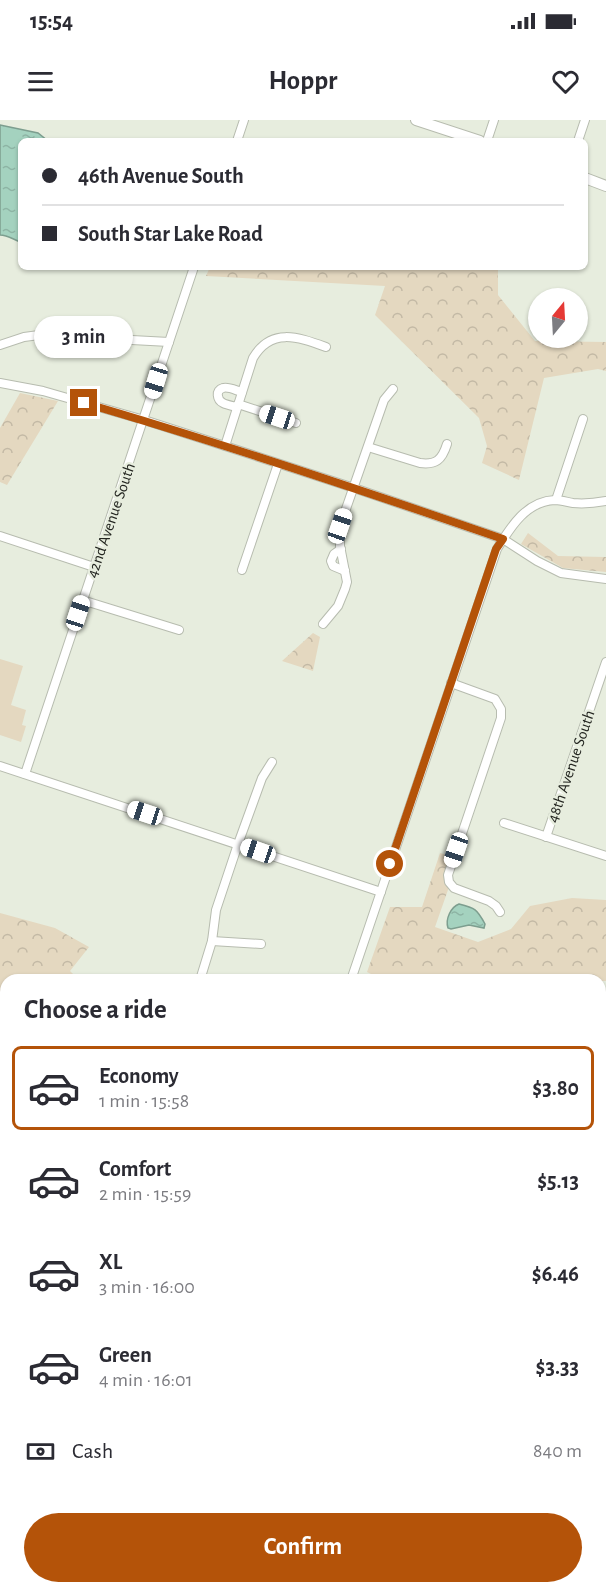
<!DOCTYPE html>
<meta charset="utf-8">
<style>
:root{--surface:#fff;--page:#f2f2f3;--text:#2b2b33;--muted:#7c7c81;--line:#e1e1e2;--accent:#b45309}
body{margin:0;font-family:"Alegreya Sans",sans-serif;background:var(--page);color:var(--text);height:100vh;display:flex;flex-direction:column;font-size:22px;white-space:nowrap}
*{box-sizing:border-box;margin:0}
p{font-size:20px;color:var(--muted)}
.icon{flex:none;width:33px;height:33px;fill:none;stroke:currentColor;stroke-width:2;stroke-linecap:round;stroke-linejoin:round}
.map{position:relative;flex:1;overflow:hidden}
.side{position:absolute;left:0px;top:854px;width:606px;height:620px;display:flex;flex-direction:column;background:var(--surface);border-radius:18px 18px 0 0;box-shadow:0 2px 4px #0004}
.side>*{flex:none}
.guide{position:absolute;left:18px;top:18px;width:570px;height:132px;border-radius:9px;box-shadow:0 2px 4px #0004;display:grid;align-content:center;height:132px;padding:0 24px;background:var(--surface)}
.needle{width:39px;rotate:18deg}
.tools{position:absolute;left:528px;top:168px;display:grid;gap:12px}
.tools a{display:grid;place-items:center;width:60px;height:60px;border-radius:50%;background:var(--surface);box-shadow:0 2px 4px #0004;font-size:30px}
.end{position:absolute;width:27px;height:27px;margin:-14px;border:8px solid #b45309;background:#fff;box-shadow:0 0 0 3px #fff}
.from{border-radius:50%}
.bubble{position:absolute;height:42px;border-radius:21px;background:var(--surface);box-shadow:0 2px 4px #0004;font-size:20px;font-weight:600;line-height:42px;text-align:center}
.car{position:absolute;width:18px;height:36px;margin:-18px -9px;border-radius:8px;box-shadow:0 0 4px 2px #0007;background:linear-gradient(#fff 24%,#345 0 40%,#fff 0 76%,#345 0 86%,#fff 0)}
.guide b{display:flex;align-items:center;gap:21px;height:57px;font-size:22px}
.guide b+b{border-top:2px solid var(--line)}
.guide i{width:15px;height:15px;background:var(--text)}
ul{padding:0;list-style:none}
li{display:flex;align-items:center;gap:18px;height:84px;margin:0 12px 9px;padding:0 12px;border:3px solid transparent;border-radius:9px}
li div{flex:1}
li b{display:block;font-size:22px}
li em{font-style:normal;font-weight:600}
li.active{border-color:var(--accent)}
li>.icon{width:54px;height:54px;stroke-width:1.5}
h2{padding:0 24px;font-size:27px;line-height:72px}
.pay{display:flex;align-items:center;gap:15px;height:66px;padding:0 24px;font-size:22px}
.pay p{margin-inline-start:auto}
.button{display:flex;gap:12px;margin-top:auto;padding:12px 24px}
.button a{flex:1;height:69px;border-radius:36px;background:var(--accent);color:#fff;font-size:24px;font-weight:600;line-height:69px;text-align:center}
.status{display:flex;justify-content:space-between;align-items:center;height:42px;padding:0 30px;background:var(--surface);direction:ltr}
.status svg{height:16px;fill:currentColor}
header{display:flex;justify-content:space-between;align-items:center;height:78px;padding:0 24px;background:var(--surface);font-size:27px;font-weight:600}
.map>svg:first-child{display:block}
</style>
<div class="status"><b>15:54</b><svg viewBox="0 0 49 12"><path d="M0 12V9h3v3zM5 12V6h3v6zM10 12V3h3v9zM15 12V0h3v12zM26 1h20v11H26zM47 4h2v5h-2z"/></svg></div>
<header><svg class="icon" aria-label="menu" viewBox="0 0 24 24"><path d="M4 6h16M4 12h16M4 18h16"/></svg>Hoppr<svg class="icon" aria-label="heart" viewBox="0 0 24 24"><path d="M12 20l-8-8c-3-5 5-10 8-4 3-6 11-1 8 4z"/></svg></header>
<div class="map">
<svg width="606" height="1472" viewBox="0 0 606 1472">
<defs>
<pattern id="forest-crowns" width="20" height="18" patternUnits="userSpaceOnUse" patternTransform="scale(1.5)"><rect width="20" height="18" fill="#e4d8c0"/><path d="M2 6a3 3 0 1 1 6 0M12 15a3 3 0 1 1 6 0" fill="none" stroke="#c3b9a5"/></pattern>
<pattern id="water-ripples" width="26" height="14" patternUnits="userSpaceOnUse" patternTransform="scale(1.5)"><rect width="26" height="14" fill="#a4d2bf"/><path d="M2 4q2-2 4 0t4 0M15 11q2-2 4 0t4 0" fill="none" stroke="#8db4a4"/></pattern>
</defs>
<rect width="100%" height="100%" fill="#e7edde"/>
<polygon fill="#e4d8c0" points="0,539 23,546 11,585 26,590 22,605 26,606 21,622 0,615"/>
<g fill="url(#forest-crowns)">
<polygon points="210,147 498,147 498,175 535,221 606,222 606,251 598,249 544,258 519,360 482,343 487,326 479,298 375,195 385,166 206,156"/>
<polygon points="20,273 58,281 7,365 0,362 0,308"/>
<polygon points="528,413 558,436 606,437 606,452 563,448 521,424"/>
<polygon points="313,513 320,517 313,551 282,541"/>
<polygon points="440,733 451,736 449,767 435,807 478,822 511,809 530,786 572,778 606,780 606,861 383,860 367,852 390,787 422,787"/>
<polygon points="0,793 55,808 89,827 70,851 78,859 6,860 6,876 0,875"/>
<polygon points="600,955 606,955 606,1142 600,1140"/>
<polygon points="0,1028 6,1030 6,1125 0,1124"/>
</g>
<g fill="url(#water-ripples)" stroke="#7d9e8f" stroke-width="1.5">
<path d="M0,5L38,13L48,21H21V122C14,120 8,115 0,115Z"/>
<path d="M459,784C475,788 477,789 485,804L484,808L469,805L451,809L448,808C445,799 451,787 459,784Z"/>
</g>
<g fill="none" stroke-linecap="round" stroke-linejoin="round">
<g stroke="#b7bcaf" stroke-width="10">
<g id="minor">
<polyline points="237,21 244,0"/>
<polyline points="487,21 494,0"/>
<polyline points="578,21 585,0"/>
<polyline points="0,225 24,217 39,215 169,222"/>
<polyline points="0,263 43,271 144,300 225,326 354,368 503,419 537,441 561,453 606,459"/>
<polyline points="238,284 296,303"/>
<path d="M237,287C233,286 227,285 223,283C217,280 215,270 223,268C228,266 237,271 242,272"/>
<path d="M225,326L253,238C271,207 298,217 326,227"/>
<path d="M368,327L420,343C436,345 442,340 447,324"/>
<polyline points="556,380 583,299"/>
<polyline points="0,416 94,447"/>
<polyline points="341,429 334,434 331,441 333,446 345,451"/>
<polyline points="242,450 278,344"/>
<polyline points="82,480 179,510"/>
<polyline points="323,504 338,486 345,469 347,462 340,426 340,406 384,280 393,269"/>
<polyline points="451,563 495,579 501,589 501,598 448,755 449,762 454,768 489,781 496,786 500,792"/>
<polyline points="0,646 381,772"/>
<polyline points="25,654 194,147"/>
<polyline points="504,703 606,736"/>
<polyline points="546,717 606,542"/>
<polyline points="212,821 261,824"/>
<polyline points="200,860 212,821 216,790 238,724 262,658 272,642"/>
<path d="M351,860L497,429C510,408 526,381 555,380C561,380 567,382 573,383C584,384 595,383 606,381"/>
<polyline points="0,1041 6,1043"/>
<polyline points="600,1179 606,1182"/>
<polyline points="144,1472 146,1467"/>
<polyline points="342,1472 343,1467"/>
<polyline points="581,1472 583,1467"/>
</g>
</g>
<g stroke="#b7bcaf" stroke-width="12">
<g id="major">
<polyline points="416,0 480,21"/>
<polyline points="585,58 606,66"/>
<polyline points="0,1438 6,1440"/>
<polyline points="91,1467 106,1472"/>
</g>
</g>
<use href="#minor" stroke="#fff" stroke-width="8"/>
<use href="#major" stroke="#fff" stroke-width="10"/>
</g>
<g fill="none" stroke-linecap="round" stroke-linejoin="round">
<path stroke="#b45309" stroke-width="8" d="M84,283C225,324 364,371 503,419L496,429L390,744"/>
</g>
<g text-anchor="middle" stroke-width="5" stroke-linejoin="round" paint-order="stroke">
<g font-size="16" fill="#232520" stroke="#e7edde">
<text transform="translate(110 400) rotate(-71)" y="6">42nd Avenue South</text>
<text transform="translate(570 646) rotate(-71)" y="6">48th Avenue South</text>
</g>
</g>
</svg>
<div class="tools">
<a><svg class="needle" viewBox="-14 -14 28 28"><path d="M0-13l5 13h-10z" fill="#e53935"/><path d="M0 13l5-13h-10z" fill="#7c7c81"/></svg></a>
</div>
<i class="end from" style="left:390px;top:744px"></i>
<i class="end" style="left:84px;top:283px"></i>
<div class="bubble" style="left:34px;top:196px;width:99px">3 min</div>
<i class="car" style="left:156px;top:261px;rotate:197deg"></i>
<i class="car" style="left:277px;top:297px;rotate:288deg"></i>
<i class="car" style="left:340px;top:406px;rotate:19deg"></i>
<i class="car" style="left:78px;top:493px;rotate:18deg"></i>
<i class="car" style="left:145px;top:693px;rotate:288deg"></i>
<i class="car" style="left:456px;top:730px;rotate:199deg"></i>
<i class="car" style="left:258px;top:731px;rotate:289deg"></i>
<div class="guide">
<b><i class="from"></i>46th Avenue South</b>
<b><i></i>South Star Lake Road</b>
</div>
<section class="side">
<h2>Choose a ride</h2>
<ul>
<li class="active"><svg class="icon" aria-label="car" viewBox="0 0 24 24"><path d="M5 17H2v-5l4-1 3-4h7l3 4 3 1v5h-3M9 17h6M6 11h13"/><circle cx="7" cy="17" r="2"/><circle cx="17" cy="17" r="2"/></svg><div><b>Economy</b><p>1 min · 15:58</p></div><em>$3.80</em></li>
<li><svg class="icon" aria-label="car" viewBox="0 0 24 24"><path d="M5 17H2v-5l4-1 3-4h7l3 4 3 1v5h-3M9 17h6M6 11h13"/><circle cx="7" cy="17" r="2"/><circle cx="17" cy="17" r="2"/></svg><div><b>Comfort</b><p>2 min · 15:59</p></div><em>$5.13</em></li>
<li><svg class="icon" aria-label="car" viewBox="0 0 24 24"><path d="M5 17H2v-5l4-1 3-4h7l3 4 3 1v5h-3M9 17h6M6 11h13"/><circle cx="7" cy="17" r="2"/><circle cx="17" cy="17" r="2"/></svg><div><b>XL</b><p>3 min · 16:00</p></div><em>$6.46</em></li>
<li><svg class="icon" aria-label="car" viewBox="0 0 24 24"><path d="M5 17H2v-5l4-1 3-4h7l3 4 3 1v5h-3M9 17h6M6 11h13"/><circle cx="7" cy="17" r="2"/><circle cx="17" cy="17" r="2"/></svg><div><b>Green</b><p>4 min · 16:01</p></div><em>$3.33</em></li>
</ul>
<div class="pay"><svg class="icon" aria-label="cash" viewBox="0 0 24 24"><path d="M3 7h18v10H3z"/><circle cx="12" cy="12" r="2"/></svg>Cash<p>840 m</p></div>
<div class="button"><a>Confirm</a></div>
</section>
</div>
